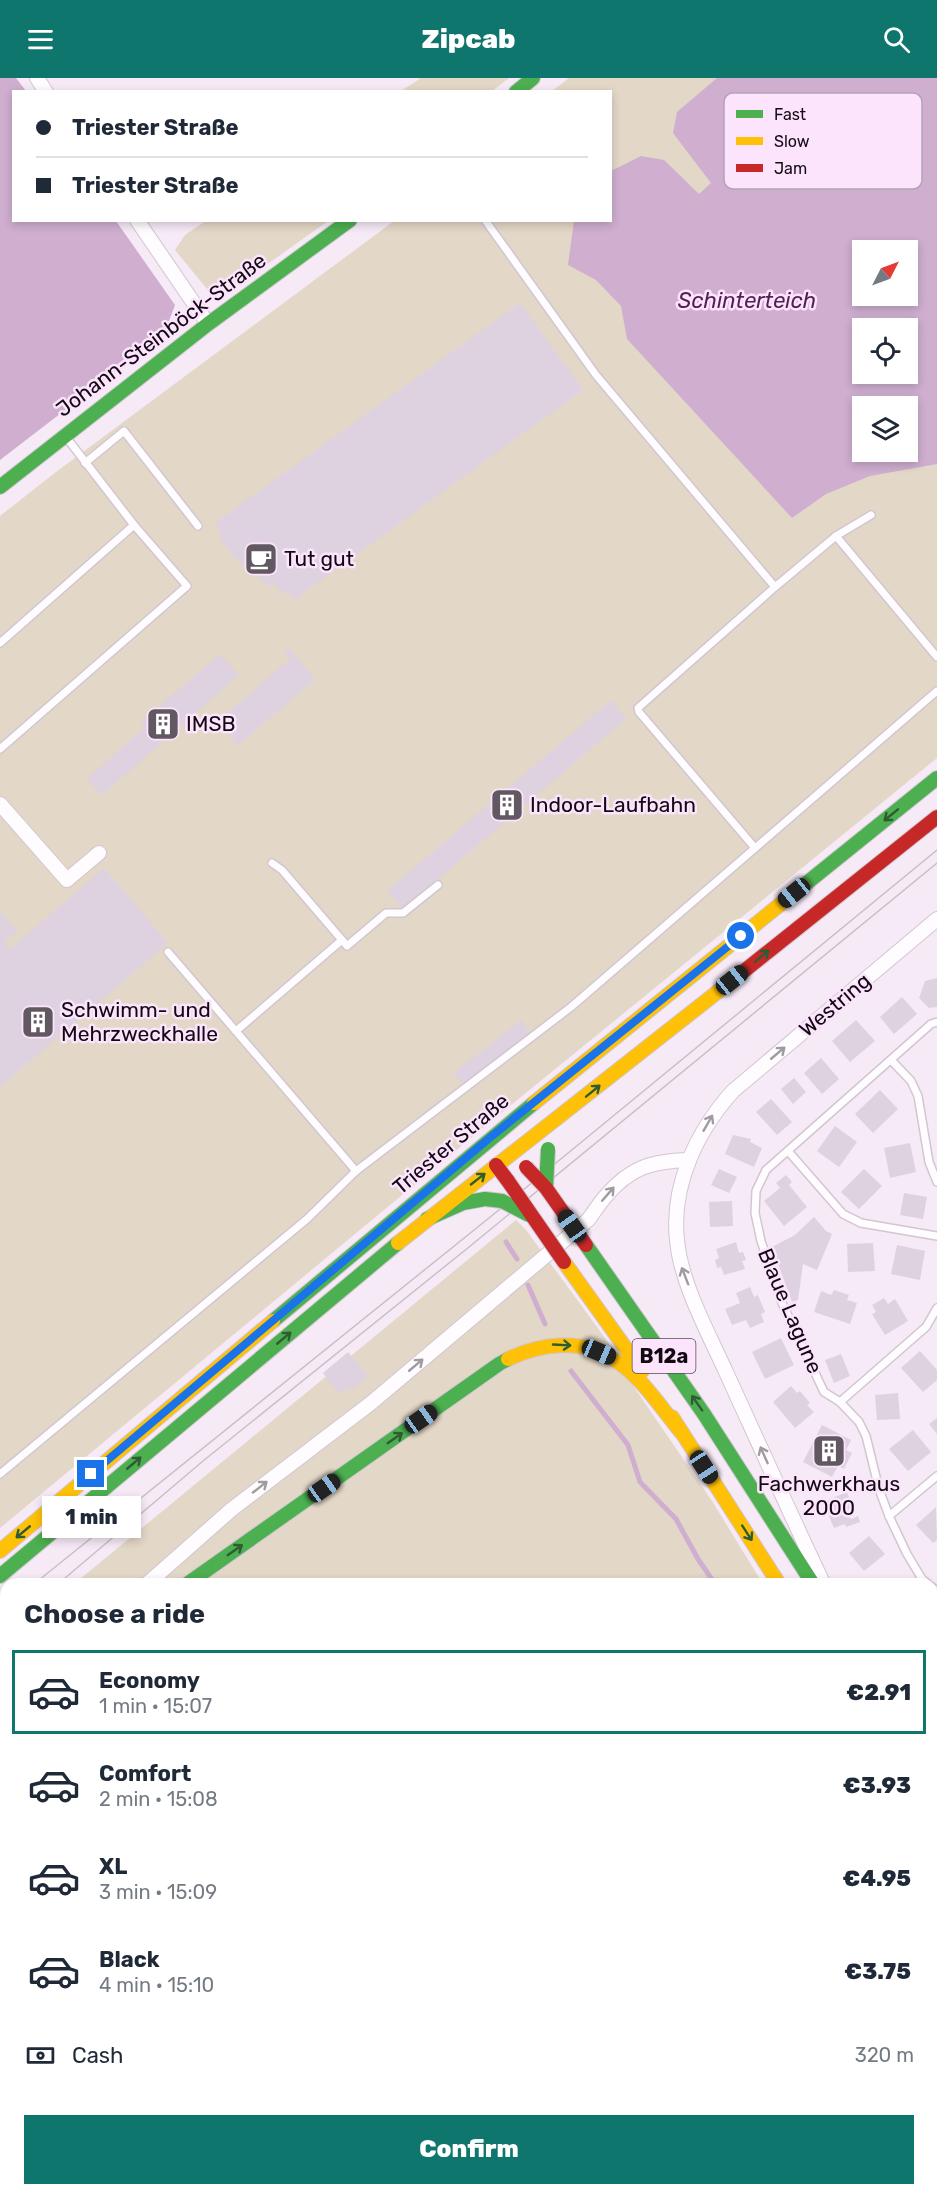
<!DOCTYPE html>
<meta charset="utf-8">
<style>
:root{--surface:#fff;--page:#f2f2f3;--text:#1f2937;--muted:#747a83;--line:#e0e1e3;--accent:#0f766e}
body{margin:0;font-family:Rubik,sans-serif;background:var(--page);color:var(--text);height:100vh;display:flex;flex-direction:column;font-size:22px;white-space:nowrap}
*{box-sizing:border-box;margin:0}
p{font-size:20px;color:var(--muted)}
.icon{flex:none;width:33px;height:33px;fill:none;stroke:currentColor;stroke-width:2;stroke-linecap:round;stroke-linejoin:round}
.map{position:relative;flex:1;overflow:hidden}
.sheet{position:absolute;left:0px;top:1500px;width:938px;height:618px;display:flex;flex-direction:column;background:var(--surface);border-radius:18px 18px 0 0;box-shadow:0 3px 9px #0003}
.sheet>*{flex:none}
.guide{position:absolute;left:12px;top:12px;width:600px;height:132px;border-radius:0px;box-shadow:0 3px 9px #0003;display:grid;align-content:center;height:132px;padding:0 24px;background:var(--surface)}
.needle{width:39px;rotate:48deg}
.tools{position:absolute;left:852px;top:162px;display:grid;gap:12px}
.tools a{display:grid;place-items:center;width:66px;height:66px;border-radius:0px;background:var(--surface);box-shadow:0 3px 9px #0003;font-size:30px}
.end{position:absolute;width:27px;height:27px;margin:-14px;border:8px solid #1a73e8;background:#fff;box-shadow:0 0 0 3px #fff}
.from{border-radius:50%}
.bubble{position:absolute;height:42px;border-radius:0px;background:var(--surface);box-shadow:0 3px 9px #0003;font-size:20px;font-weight:800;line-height:42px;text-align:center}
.car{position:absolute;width:18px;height:36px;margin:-18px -9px;border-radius:8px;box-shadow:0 0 4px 2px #0007;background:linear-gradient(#222 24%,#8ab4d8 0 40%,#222 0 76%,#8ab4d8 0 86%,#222 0)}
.guide b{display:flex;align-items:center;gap:21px;height:57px;font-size:22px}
.guide b+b{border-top:2px solid var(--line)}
.guide i{width:15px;height:15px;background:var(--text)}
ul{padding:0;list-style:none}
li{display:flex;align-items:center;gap:18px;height:84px;margin:0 12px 9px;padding:0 12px;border:3px solid transparent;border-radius:0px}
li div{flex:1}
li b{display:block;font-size:22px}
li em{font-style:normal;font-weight:800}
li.current{border-color:var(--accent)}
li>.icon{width:54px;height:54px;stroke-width:1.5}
h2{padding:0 24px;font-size:27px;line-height:72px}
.pay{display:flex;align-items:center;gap:15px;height:66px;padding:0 24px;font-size:22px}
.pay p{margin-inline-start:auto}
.button{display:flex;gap:12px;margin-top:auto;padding:12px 24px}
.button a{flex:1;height:69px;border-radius:0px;background:var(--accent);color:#fff;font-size:24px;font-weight:800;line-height:69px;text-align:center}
header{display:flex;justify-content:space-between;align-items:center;height:78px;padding:0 24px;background:var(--accent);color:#fff;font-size:27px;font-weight:800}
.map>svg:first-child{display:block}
</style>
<header><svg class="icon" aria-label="menu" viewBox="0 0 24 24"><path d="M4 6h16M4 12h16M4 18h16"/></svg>Zipcab<svg class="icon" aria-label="search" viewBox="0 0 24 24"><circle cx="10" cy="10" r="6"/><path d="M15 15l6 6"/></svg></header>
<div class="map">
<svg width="937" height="2118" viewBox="0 0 937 2118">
<rect width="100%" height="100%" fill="#f6eaf6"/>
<g fill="#e3d7c7" fill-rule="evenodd">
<polygon points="421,0 509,0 492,13 401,13"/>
<path d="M569,0H937V680L489,1045L0,1450V438L56,394L394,143L610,142V14L552,13ZM862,172H908V218H862ZM862,250H908V296H862ZM862,328H908V374H862Z"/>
<polygon points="207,142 328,142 328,143 231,212 207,211 175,172 185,157"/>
<polygon points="516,1142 526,1152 608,1264 636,1312 712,1423 763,1506 74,1506"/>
<polygon points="6,1562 6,2112 932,2112 932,1799 937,1809 937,2118 0,2118 0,1567"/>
</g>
<g fill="#cfaed0" fill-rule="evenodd">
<polygon points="0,0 16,0 26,13 14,14 14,142 116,143 175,227 164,256 0,382"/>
<path d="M717,0H937V386L870,398L826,416L792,440L627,261L621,228L596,202L568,187L574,143L610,142L611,93L641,78L664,82L699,116L711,105L673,55L677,34ZM862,172H908V218H862ZM862,250H908V296H862ZM862,328H908V374H862Z"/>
</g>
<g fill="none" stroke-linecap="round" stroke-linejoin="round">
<g stroke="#cfaed0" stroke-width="5">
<polyline points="506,1164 517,1181"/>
<polyline points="528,1207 545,1246"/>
<polyline points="571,1293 628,1367 640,1404 676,1441 698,1481 715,1506"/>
<polyline points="932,1839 937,1848"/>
</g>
</g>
<g fill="#dfd2e0">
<polygon points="520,225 583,312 294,522 288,513 283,517 274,505 268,508 232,477 221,461 216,444"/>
<polygon points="288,569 315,601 238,668 217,644 291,580 284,573"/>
<polygon points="220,576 239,597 102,717 87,701 145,649 141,644"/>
<polygon points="611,622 626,641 403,831 387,813"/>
<polygon points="104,790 168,865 0,1009 0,833 17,853 4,864 10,871"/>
<polygon points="937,900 937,929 929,930 919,920 925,903"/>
<polygon points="902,919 917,936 894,956 880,939"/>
<polygon points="521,942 531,955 464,1007 454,995"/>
<polygon points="856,942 875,963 850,984 832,963"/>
<polygon points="821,980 839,1001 822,1016 804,995"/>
<polygon points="794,1000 806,1014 793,1026 781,1011"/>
<polygon points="880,1012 898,1031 873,1055 855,1036"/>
<polygon points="771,1021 792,1044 777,1057 756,1034"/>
<polygon points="835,1048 857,1064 839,1089 817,1073"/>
<polygon points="733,1057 751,1061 750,1064 762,1070 754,1089 725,1076"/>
<polygon points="910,1065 916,1094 890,1100 884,1070"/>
<polygon points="719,1091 737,1099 729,1115 711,1107"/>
<polygon points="864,1091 882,1108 859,1131 841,1114"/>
<polygon points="786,1097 792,1104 789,1107 807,1129 784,1148 764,1123 780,1110 776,1105"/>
<polygon points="904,1115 927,1119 923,1141 900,1137"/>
<polygon points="732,1123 733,1148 710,1149 709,1124"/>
<polygon points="814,1139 826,1153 832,1156 817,1192 803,1186 798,1222 792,1224 772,1169 795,1157"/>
<polygon points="736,1164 739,1175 743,1174 746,1182 742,1183 745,1191 724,1197 721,1189 717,1190 715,1182 719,1180 716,1171"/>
<polygon points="873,1165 875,1193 848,1194 847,1166"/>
<polygon points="897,1167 925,1173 920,1202 891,1196"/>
<polygon points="750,1209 754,1219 758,1217 765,1234 761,1236 764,1244 750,1250 746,1242 732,1247 725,1231 740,1225 736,1215"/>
<polygon points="834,1212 849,1217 847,1222 857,1225 850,1246 814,1234 821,1213 831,1217"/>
<polygon points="884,1220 888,1226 895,1221 908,1243 885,1257 872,1236 876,1234 872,1227"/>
<polygon points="781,1260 794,1287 765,1301 752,1274"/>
<polygon points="920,1273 937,1292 937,1302 923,1314 901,1290"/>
<polygon points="348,1274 368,1298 350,1313 346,1309 339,1315 323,1295"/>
<polygon points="841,1276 850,1298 834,1305 825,1282"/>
<polygon points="791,1308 797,1315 800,1313 810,1325 807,1327 814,1334 795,1350 773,1324"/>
<polygon points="898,1315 900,1341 877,1342 875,1317"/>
<polygon points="937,1340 937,1356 929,1346"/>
<polygon points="822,1347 851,1362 846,1372 852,1375 844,1391 838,1388 832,1399 803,1384"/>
<polygon points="913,1352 931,1374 908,1393 889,1371"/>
<polygon points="847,1414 853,1430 847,1432 851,1441 858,1438 860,1444 846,1449 845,1446 834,1450 823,1424"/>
<polygon points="936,1429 937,1462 933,1465 916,1447"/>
<polygon points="869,1458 885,1476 864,1493 849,1475"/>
<polygon points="898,1500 900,1506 882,1506 881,1504"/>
<polygon points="932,1543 937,1546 937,1571 933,1572"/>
</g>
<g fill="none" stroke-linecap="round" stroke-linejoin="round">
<g stroke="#d1c6d1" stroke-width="10">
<g id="lane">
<polyline points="485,142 596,297 775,509 836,458 937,579"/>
<polyline points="85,385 124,353 198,448"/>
<polyline points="836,458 871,437"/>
<polyline points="0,565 134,447 66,359"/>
<polyline points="0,671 187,508 134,447"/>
<polyline points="755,770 639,634 638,630 775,509"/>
<polyline points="342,862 347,868 386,835 403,835 438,807"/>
<polyline points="168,874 356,1093 571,929 937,613"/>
<polyline points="236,953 342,862 282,792 272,785"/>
<polyline points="891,982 911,1003 918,1018 929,1084 937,1104"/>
<polyline points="788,1073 843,1136 861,1145 937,1158"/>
<polyline points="840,1324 926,1249 937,1230"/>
<polyline points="0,1396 307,1141 356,1093"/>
<polyline points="889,1438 937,1398"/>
<polyline points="928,1506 922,1501 907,1476 889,1438 879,1411 866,1358 859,1344 840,1324 824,1314 782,1225 761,1163 755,1135 756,1113 766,1092 931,946 937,944"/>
<polyline points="932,1509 937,1514"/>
</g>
</g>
<g stroke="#d1c6d1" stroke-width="16">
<g id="street">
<polyline points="37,0 46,14"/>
<polyline points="137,142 208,246"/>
<polyline points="0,726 67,802 99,775"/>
<path d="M823,1505C790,1435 758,1364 726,1294C708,1254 681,1206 677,1162C671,1107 697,1053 733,1013L937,841"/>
<path d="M147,1506L232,1431L371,1325L588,1142C594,1134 599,1126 605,1119C630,1089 652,1083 689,1082"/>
<polyline points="932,1678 937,1673"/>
<polyline points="0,1790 6,1728"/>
<polyline points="67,2112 71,2118"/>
<polyline points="246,2118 253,2112"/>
</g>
</g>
<g stroke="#d1c6d1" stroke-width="16">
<g id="fast">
<polyline points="516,14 533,0"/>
<polyline points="0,409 208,246 350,142"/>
<polyline points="803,808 937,700"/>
<polyline points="427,1141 463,1125 485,1121"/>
<polyline points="586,1167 704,1336 813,1506"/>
<polyline points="273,1243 534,1025"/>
<polyline points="0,1498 398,1165"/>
<polyline points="187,1506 499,1286 508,1281"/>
<polyline points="932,1770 937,1781"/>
</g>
</g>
<g stroke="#d1c6d1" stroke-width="16">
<g id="slow">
<polyline points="534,1025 803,808"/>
<polyline points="398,1165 734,901"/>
<polyline points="564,1184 642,1293"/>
<path d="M508,1281C542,1265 582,1260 615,1282C642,1299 661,1330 681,1354"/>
<polyline points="672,1339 779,1506"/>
<polyline points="0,1473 273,1243"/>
</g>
</g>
<g stroke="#d1c6d1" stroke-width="16">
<g id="jam">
<polyline points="734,901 937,739"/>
<polyline points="496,1087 508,1103"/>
<polyline points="934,1714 937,1721"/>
</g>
</g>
<use href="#lane" stroke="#fefcfe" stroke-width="7"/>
<use href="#street" stroke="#fefcfe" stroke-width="14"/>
<use href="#fast" stroke="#4caf50" stroke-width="14"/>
<use href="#slow" stroke="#ffc107" stroke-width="14"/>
<use href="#jam" stroke="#c62828" stroke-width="14"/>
<g stroke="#c6c2c6" stroke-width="1.5">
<polyline points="34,1506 489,1140 937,772"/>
<polyline points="58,1506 203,1383 469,1169 937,785"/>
<polyline points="0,1534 6,1529"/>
<polyline points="0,1555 6,1550"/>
</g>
<g stroke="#d1c6d1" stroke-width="16" stroke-linecap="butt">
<g id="fast-bridge">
<polyline points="546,1110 548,1071"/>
<polyline points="485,1121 502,1123 529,1137"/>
</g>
</g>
<g stroke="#d1c6d1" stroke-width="16" stroke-linecap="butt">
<g id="jam-bridge">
<polyline points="526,1089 546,1110 586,1167"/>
<polyline points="508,1103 564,1184"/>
</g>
</g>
<use href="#fast-bridge" stroke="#4caf50" stroke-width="14"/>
<use href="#jam-bridge" stroke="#c62828" stroke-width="14"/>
</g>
<defs><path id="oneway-shaft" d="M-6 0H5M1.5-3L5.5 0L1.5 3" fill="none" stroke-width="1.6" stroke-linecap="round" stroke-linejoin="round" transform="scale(1.5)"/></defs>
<g stroke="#2f5c32">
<use href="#oneway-shaft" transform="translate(891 737) rotate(141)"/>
<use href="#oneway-shaft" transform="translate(762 878) rotate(-39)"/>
<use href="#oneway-shaft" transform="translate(593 1013) rotate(-39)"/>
<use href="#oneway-shaft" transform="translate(478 1101) rotate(-38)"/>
<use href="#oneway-shaft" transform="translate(284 1260) rotate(-40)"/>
<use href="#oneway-shaft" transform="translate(562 1267) rotate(3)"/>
<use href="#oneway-shaft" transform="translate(697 1325) rotate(-125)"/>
<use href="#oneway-shaft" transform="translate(395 1360) rotate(-35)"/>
<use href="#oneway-shaft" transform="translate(134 1385) rotate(-40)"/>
<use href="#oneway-shaft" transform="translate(23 1454) rotate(140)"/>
<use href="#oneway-shaft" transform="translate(747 1455) rotate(57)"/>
<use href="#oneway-shaft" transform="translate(235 1472) rotate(-35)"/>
</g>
<g stroke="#a09ba0">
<use href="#oneway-shaft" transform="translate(778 975) rotate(-40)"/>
<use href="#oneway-shaft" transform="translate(708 1045) rotate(-60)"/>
<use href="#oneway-shaft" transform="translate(608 1116) rotate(-49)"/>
<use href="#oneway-shaft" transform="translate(685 1198) rotate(-111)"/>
<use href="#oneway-shaft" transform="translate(416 1287) rotate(-40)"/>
<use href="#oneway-shaft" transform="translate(764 1377) rotate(-114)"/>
<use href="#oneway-shaft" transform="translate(260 1409) rotate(-38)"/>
</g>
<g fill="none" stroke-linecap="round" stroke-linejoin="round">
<polyline stroke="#1a73e8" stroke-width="8" points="91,1396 492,1058 741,858"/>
</g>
<defs>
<g id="cafe-square" transform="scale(1.725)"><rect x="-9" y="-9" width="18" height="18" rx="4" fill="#625862" stroke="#fbe4fc"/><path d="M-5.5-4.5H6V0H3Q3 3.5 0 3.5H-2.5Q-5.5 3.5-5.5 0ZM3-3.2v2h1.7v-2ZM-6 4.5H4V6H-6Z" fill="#fff"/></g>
<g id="building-square" transform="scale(1.725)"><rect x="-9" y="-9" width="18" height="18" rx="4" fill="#625862" stroke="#fbe4fc"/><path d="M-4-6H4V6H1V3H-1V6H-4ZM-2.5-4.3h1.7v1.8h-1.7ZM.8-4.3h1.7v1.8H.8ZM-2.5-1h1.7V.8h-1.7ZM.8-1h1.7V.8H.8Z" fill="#fff"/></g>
</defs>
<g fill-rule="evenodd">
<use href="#cafe-square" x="261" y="481"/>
<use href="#building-square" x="163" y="646"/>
<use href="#building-square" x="507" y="727"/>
<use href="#building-square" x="38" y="944"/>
<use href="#building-square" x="829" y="1373"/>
</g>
<g text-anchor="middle" stroke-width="5" stroke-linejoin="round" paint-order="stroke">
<rect fill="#fbe4fc" stroke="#584b59" stroke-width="1.5" x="632.5" y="1261" width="63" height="34" rx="4.5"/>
<g font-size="20" font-weight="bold" fill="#120913">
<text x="664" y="1285">B12a</text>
</g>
<g font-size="21" fill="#120913" stroke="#fbe4fc">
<text transform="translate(161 257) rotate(-37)" y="7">Johann-Steinböck-Straße</text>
<text transform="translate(835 927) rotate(-40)" y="7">Westring</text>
<text transform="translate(451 1066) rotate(-40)" y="7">Triester Straße</text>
<text transform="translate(790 1233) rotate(67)" y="7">Blaue Lagune</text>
</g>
<g font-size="21" fill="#120913" stroke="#fbe4fc" text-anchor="start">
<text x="284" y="488">Tut gut</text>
<text x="186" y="653">IMSB</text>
<text x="530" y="734">Indoor-Laufbahn</text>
<text x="61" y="939">Schwimm- und<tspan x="61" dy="24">Mehrzweckhalle</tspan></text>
<text x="829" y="1413" text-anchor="middle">Fachwerkhaus<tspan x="829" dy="24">2000</tspan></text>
</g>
<g font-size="22" font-style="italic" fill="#511e55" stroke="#fbe4fc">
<text x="747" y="230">Schinterteich</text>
</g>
</g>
<rect x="724" y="15" width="198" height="96" rx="9" fill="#fbe4fc" stroke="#b5a2b6" stroke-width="1.5"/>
<rect x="736" y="32" width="27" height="8" fill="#4caf50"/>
<rect x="736" y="59" width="27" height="8" fill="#ffc107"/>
<rect x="736" y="86" width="27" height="8" fill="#c62828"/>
<g font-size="16" fill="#120913">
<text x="774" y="42">Fast</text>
<text x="774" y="69">Slow</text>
<text x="774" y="96">Jam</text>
</g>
</svg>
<div class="tools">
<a><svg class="needle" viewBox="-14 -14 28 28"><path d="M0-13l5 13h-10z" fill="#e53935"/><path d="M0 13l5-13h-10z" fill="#747a83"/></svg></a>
<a><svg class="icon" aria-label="locate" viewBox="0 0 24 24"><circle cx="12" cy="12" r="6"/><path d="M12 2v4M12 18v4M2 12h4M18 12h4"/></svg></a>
<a><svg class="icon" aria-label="layers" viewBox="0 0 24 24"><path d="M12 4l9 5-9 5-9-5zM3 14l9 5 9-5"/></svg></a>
</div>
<i class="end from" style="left:741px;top:858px"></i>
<i class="end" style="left:91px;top:1396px"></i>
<div class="bubble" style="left:42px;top:1418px;width:99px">1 min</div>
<i class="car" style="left:794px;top:815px;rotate:231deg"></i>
<i class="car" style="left:732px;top:902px;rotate:51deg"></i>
<i class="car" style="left:572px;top:1148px;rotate:325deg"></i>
<i class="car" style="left:599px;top:1274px;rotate:113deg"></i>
<i class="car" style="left:421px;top:1341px;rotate:55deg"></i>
<i class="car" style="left:704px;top:1389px;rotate:147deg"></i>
<i class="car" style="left:324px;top:1410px;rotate:55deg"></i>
<div class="guide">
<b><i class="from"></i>Triester Straße</b>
<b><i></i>Triester Straße</b>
</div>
<section class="sheet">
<h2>Choose a ride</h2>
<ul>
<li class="current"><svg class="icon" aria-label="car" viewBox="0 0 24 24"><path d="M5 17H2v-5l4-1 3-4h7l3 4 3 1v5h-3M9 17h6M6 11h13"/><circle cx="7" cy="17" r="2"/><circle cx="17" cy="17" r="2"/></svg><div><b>Economy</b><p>1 min · 15:07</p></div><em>€2.91</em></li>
<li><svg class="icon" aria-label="car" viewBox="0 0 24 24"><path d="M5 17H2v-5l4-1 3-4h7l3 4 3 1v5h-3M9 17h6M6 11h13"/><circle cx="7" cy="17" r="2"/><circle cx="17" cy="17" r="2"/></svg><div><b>Comfort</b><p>2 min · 15:08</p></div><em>€3.93</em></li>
<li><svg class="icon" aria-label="car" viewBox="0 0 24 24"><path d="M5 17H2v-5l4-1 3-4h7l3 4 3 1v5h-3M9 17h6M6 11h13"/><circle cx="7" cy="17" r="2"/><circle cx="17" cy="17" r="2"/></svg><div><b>XL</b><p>3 min · 15:09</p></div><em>€4.95</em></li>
<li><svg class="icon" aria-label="car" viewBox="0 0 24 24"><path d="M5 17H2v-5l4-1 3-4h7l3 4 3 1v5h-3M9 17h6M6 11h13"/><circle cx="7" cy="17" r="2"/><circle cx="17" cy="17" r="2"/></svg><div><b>Black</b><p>4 min · 15:10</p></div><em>€3.75</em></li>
</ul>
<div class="pay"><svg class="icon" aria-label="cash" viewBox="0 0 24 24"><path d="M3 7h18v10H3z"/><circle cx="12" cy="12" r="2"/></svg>Cash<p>320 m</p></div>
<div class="button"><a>Confirm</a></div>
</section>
</div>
